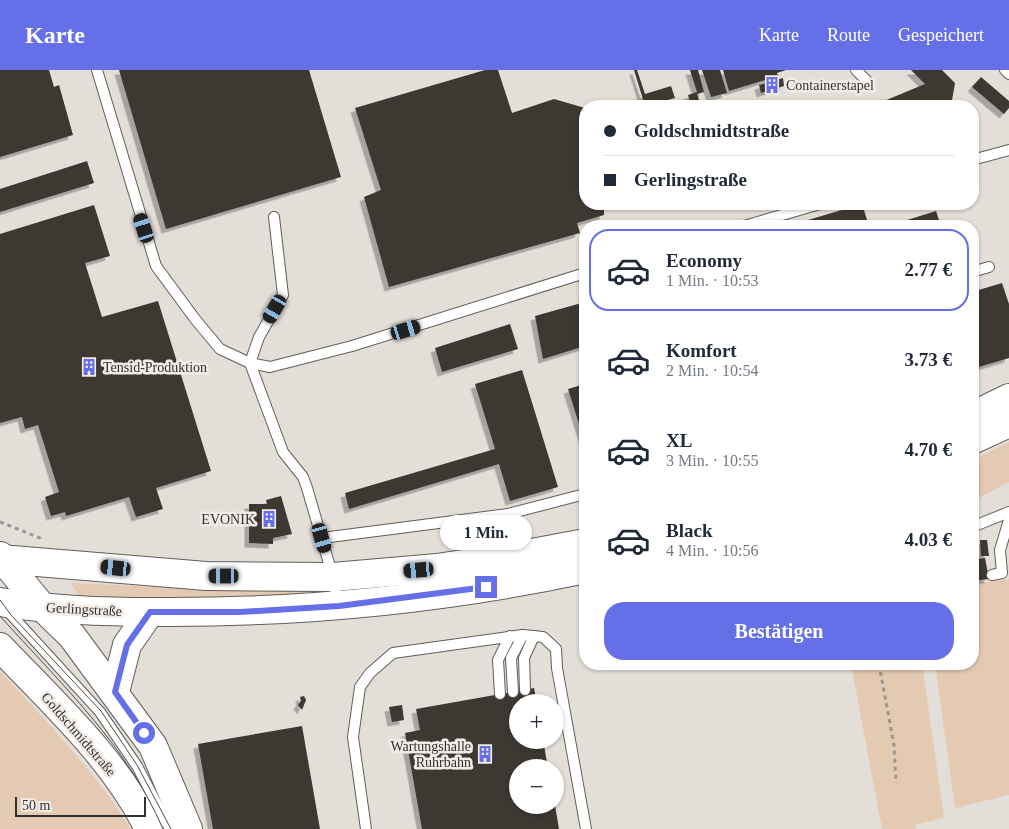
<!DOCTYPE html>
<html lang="de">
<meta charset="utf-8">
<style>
:root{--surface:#fff;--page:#f6f6f7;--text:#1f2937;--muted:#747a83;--line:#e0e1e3;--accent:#656fe7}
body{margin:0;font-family:Georgia,serif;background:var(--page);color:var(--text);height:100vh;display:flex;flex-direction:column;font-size:19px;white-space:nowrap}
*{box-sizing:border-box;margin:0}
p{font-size:16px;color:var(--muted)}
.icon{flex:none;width:28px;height:28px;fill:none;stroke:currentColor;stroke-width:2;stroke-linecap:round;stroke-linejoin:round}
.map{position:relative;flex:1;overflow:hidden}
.drawer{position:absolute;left:579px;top:150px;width:400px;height:450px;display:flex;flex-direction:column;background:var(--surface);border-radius:20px;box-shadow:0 1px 4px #0004}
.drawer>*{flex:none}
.guide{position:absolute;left:579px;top:30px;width:400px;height:110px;border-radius:20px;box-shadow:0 1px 4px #0004;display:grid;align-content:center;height:110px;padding:0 25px;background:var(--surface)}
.fabs{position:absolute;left:509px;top:624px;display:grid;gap:10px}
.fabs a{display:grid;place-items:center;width:55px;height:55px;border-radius:50%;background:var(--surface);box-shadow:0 1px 4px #0004;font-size:25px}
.scale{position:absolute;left:15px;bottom:12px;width:131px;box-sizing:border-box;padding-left:5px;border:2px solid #32302e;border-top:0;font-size:14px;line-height:18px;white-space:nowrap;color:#32302e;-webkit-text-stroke:4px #f2ebe6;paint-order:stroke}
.end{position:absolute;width:22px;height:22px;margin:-11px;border:6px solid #656fe7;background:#fff;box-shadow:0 0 0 2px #fff}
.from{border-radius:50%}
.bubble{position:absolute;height:35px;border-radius:18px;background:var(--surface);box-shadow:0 1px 4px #0004;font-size:16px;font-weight:800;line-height:35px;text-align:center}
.car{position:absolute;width:15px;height:30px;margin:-15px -8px;border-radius:6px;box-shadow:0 0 4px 1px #0007;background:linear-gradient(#222 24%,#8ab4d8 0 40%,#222 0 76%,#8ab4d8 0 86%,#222 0)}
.guide b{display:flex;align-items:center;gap:18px;height:48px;font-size:19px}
.guide b+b{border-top:1px solid var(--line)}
.guide i{width:12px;height:12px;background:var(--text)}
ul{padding:9px 0 0;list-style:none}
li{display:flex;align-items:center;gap:15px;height:82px;margin:0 10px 8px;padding:0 15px;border:2px solid transparent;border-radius:20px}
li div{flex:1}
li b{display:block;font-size:19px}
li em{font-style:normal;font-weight:800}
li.current{border-color:var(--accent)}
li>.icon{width:45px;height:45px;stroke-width:1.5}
.cta{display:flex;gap:10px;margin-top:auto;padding:10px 25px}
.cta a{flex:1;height:58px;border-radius:20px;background:var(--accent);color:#fff;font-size:20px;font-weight:800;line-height:58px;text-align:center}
header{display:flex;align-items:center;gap:30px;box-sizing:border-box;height:70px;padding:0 25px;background:var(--accent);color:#fff}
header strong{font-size:24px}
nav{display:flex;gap:28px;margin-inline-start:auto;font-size:18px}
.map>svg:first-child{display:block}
</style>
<header>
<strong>Karte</strong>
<nav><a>Karte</a><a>Route</a><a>Gespeichert</a></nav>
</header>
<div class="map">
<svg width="1009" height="759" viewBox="0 0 1009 759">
<defs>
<filter id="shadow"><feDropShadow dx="-4.5" dy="4.5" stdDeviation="0" flood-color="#0004"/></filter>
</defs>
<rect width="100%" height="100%" fill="#e4ded8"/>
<g fill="#e4cab2">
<polygon points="1009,372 1009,412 973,431 973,390"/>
<polygon points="1009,509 1009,725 955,738 935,594 972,594 973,514"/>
<polygon points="71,513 207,519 315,516 313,522 214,532 81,530"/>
<polygon points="851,594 922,594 944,748 915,755 916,759 882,759"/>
<path d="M0,601C46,651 95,701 131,759H0Z"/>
</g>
<g fill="#3c3733" filter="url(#shadow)">
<polygon points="0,0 49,0 54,17 59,15 73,65 0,87"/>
<polygon points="119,0 309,0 341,107 166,159"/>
<polygon points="485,0 498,0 512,43 554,29 585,38 585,134 604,134 604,145 577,153 580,163 389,217 364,127 381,120 355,38"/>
<polygon points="634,0 637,0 645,24 671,16 675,28 645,36"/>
<polygon points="690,0 698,0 704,22 697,24 701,36 691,36 688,25 697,22"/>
<polygon points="702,0 720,0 727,23 711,27"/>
<polygon points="723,0 786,0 777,3 778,6 729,21"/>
<polygon points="911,0 942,0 955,13 951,36 872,36 925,14"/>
<polygon points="981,7 1009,31 1009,38 1004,44 972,17"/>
<polygon points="783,8 784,16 761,23 759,15"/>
<polygon points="87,91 94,113 0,142 0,119"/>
<polygon points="862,134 869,156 799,156 798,153"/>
<polygon points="94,135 110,186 85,193 102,247 158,231 211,401 156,418 163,439 136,447 129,427 66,446 65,442 51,446 45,427 59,422 38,355 25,359 22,347 0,353 0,164"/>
<polygon points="936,141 941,156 888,156"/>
<polygon points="1002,213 1009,234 1009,288 972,299 972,222"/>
<polygon points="585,232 585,276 543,289 535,246"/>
<polygon points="510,254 518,279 442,302 435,278"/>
<polygon points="522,300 558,417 510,431 499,394 349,439 345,423 495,379 475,314"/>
<polygon points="585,314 585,373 568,319"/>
<polygon points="281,426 292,464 273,468 273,474 249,473 249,434 267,434 266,430"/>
<polygon points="972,462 979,480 972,483"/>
<polygon points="980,470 987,470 989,486 981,486"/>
<polygon points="985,488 989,509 972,511 972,490"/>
<polygon points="534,618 537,632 518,632 518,670 543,670 548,698 518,698 518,735 555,735 559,759 422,759 405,663 420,660 416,639"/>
<polygon points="304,626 306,630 302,640 298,635 301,631 300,627"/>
<polygon points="402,635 404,650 392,652 389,637"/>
<polygon points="302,656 320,759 213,759 198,674"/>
</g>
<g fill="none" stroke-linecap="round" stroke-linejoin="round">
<g stroke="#625d58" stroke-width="12">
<g id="service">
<polyline points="97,0 156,196 195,249 220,279 250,293 270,297 352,276 585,203"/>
<polyline points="856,0 868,12"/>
<polyline points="1005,0 1009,4"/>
<polyline points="972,90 1009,80"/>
<polyline points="274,147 283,225 259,267 250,293 283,382 303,407 307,418 333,507 338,535"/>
<polyline points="744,156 820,134"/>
<polyline points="972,202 989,197"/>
<polyline points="972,457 1009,442"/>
<polyline points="322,468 508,444 585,424"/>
<polyline points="992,505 1002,503 1000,480 1009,450"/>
<polyline points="4,537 100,642 137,696 170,759"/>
<polyline points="525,620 524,588 534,566"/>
<polyline points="513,622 511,588 523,565 543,567 556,579 557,598 586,759"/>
<polyline points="500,624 498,590 510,566"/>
<polyline points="366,759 353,667 360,617 370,603 393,583 523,565"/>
</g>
</g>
<g stroke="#625d58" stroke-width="30">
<g id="secondary">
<polyline points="972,346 1009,328"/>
<polyline points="972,370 1009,353"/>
<polyline points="0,486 42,537 72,566 153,676 188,759"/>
<polyline points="0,489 206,506 333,507 437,498 516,486 585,473"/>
<path d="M0,532C56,541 114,542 170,542C309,542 449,528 585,499"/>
<path d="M0,577C52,632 116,690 149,759"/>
<polyline points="115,622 127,575 150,542"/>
</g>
</g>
<g stroke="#9a9692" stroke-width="3" stroke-dasharray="4 4" stroke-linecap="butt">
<polyline points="0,452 40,468 42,471"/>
<polyline points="879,594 894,675 896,713"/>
</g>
<use href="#service" stroke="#fff" stroke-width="10"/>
<use href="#secondary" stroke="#fff" stroke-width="28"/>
<g stroke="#504d4b" stroke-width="1">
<polyline points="0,530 11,545 101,641 137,695 171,759"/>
<path d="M0,546C60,613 127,675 163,759"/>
</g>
</g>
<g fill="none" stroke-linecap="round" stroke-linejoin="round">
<polyline stroke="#656fe7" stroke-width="6" points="144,663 115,622 127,575 150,542 240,542 339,536 486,517"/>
</g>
<defs>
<g id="building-bare" transform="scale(1.35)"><path d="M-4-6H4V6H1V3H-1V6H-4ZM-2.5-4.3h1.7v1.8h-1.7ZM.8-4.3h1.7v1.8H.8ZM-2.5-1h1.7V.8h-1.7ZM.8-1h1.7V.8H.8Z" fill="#656fe7" stroke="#f2ebe6" stroke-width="2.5" paint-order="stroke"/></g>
</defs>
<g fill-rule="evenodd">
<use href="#building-bare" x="772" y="15"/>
<use href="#building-bare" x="89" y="297"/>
<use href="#building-bare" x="269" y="449"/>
<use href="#building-bare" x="485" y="684"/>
</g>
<g text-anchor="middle" stroke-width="5" stroke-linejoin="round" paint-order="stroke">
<g font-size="14" fill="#32302e" stroke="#f2ebe6" text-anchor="start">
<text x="786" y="20">Containerstapel</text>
<text x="103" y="302">Tensid-Produktion</text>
<text x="255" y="454" text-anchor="end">EVONIK</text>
<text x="471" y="681" text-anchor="end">Wartungshalle<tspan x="471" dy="16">Ruhrbahn</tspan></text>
</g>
<g font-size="14" fill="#32302e" stroke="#f2ebe6">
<text transform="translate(84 539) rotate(3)" y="5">Gerlingstraße</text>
<text transform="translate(79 664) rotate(49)" y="5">Goldschmidtstraße</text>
</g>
</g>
</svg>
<div class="fabs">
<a>+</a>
<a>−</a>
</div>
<div class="scale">50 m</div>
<i class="end from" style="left:144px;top:663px"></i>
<i class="end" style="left:486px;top:517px"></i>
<div class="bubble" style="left:440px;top:445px;width:92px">1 Min.</div>
<i class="car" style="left:144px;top:158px;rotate:342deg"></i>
<i class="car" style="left:275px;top:239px;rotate:210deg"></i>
<i class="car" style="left:406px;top:260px;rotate:73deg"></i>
<i class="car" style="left:322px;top:468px;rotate:164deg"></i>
<i class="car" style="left:116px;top:498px;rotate:276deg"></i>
<i class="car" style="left:419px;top:500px;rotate:265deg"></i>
<i class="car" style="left:224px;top:506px;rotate:270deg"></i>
<div class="guide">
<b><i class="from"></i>Goldschmidtstraße</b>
<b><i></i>Gerlingstraße</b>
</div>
<section class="drawer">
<ul>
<li class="current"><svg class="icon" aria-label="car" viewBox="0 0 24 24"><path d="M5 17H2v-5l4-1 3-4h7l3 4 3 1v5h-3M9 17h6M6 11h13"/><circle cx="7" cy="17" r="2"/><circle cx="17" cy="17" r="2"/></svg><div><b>Economy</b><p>1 Min. · 10:53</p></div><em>2.77 €</em></li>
<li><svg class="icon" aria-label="car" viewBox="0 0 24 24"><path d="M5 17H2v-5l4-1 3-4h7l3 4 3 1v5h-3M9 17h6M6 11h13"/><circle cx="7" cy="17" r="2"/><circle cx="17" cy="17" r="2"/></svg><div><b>Komfort</b><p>2 Min. · 10:54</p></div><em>3.73 €</em></li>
<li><svg class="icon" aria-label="car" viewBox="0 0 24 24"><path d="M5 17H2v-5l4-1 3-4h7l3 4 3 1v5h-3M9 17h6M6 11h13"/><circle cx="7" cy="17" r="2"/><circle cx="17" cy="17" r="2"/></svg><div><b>XL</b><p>3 Min. · 10:55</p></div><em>4.70 €</em></li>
<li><svg class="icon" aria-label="car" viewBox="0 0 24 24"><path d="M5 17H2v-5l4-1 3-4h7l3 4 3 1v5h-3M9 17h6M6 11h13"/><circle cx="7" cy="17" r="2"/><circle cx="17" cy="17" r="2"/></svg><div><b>Black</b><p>4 Min. · 10:56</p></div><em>4.03 €</em></li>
</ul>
<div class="cta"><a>Bestätigen</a></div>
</section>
</div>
